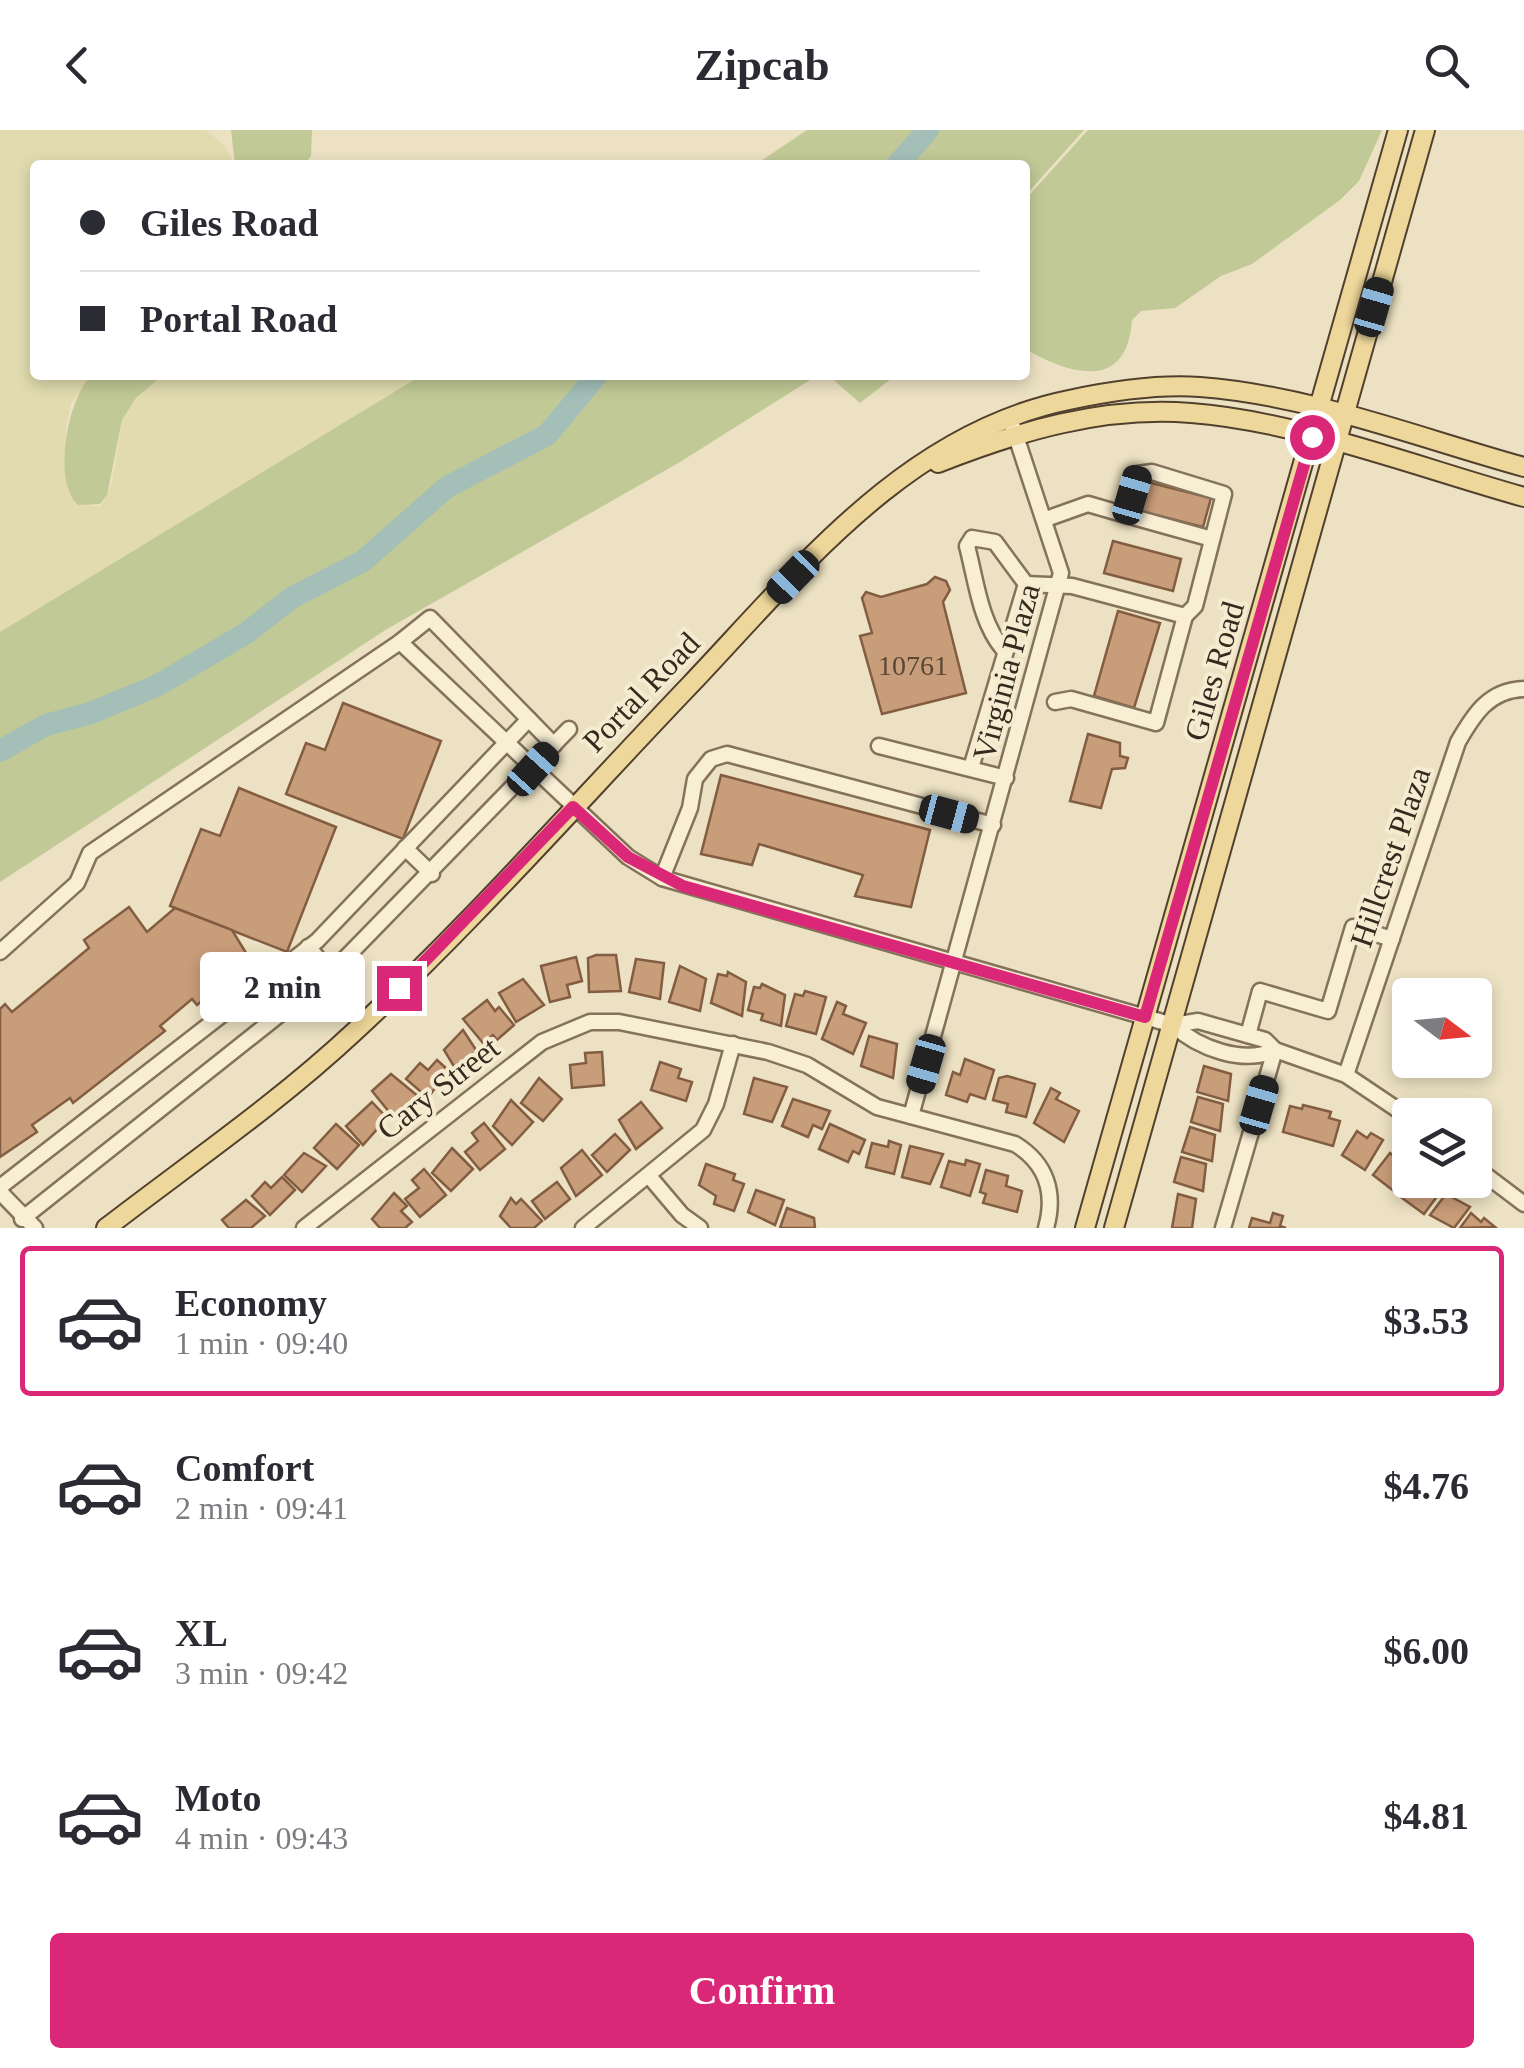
<!DOCTYPE html>
<meta charset="utf-8">
<style>
:root{--surface:#fff;--page:#f2f2f3;--text:#2b2b33;--muted:#7c7c81;--line:#e1e1e2;--accent:#db2777}
body{margin:0;font-family:Georgia,serif;background:var(--page);color:var(--text);height:100vh;display:flex;flex-direction:column;font-size:38px;white-space:nowrap}
*{box-sizing:border-box;margin:0}
p{font-size:32px;color:var(--muted)}
.icon{flex:none;width:55px;height:55px;fill:none;stroke:currentColor;stroke-width:2;stroke-linecap:round;stroke-linejoin:round}
.map{position:relative;height:1098px;overflow:hidden}
.details{display:flex;flex-direction:column;background:var(--surface);flex:1}
.details>*{flex:none}
.guide{position:absolute;left:30px;top:30px;width:1000px;height:220px;border-radius:10px;box-shadow:0 5px 15px #0003;display:grid;align-content:center;height:220px;padding:0 50px;background:var(--surface)}
.needle{width:65px;rotate:106deg}
.tools{position:absolute;left:1392px;top:848px;display:grid;gap:20px}
.tools a{display:grid;place-items:center;width:100px;height:100px;border-radius:10px;background:var(--surface);box-shadow:0 5px 15px #0003;font-size:50px}
.end{position:absolute;width:45px;height:45px;margin:-22px;border:12px solid #db2777;background:#fff;box-shadow:0 0 0 5px #fff}
.from{border-radius:50%}
.bubble{position:absolute;height:70px;border-radius:10px;background:var(--surface);box-shadow:0 5px 15px #0003;font-size:32px;font-weight:600;line-height:70px;text-align:center}
.car{position:absolute;width:30px;height:60px;margin:-30px -15px;border-radius:12px;box-shadow:0 0 8px 2px #0007;background:linear-gradient(#222 24%,#8ab4d8 0 40%,#222 0 76%,#8ab4d8 0 86%,#222 0)}
.guide b{display:flex;align-items:center;gap:35px;height:95px;font-size:38px}
.guide b+b{border-top:2px solid var(--line)}
.guide i{width:25px;height:25px;background:var(--text)}
ul{padding:18px 0 0;list-style:none}
li{display:flex;align-items:center;gap:30px;height:150px;margin:0 20px 15px;padding:0 30px;border:5px solid transparent;border-radius:10px}
li div{flex:1}
li b{display:block;font-size:38px}
li em{font-style:normal;font-weight:600}
li.selected{border-color:var(--accent)}
li>.icon{width:90px;height:90px;stroke-width:1.5}
.cta{display:flex;gap:20px;margin-top:auto;padding:20px 50px}
.cta a{flex:1;height:115px;border-radius:10px;background:var(--accent);color:#fff;font-size:40px;font-weight:600;line-height:115px;text-align:center}
header{display:flex;justify-content:space-between;align-items:center;height:130px;padding:0 50px;background:var(--surface);font-size:45px;font-weight:600}
.map>svg:first-child{display:block}
</style>
<header><svg class="icon" aria-label="back" viewBox="0 0 24 24"><path d="M15 5l-7 7 7 7"/></svg>Zipcab<svg class="icon" aria-label="search" viewBox="0 0 24 24"><circle cx="10" cy="10" r="6"/><path d="M15 15l6 6"/></svg></header>
<div class="map">
<svg width="1524" height="1098" viewBox="0 0 1524 1098">
<rect width="100%" height="100%" fill="#ece1c2"/>
<polygon fill="#e1dbaf" points="0,0 206,0 225,16 235,35 35,35 35,245 92,245 71,273 66,298 67,359 91,376 101,376 112,353 122,290 136,268 163,245 422,245 0,502"/>
<g fill="#c1c996">
<polygon points="231,0 312,0 311,26 304,35 235,35"/>
<polygon points="807,0 1084,0 1025,66 1025,35 755,35"/>
<path d="M1088,0H1382L1359,51L1340,70L1252,134L1221,146L1175,178L1141,181L1132,190C1127,263 1069,244 1025,219V70Z"/>
<path d="M92,245H163L136,268L122,290L107,365L100,374L79,375C52,356 67,267 92,245Z"/>
<polygon points="422,245 818,245 680,332 387,499 0,752 0,502"/>
<polygon points="828,245 896,245 860,273"/>
</g>
<g fill="none" stroke-linecap="round" stroke-linejoin="round">
<g stroke="#a4beb8" stroke-width="22">
<polyline points="897,35 928,0"/>
<polyline points="0,621 46,595 91,583 158,555 245,504 293,467 363,431 447,357 547,305 597,245"/>
</g>
</g>
<g fill="#c89d79" stroke="#835d41" stroke-width="2.5">
<polygon points="1143,351 1211,368 1203,397 1136,380"/>
<polygon points="1113,411 1181,429 1173,461 1104,443"/>
<polygon points="935,447 946,451 950,460 943,472 966,563 882,584 860,506 872,503 862,468 866,462 881,467 927,454"/>
<polygon points="1118,481 1160,493 1134,578 1094,566"/>
<polygon points="343,573 441,611 403,709 286,664 306,613 325,620"/>
<polygon points="1088,604 1120,613 1120,626 1128,628 1125,638 1112,639 1101,678 1070,671"/>
<polygon points="721,645 930,700 911,777 855,766 863,745 759,714 752,735 701,724"/>
<polygon points="239,658 336,697 287,822 170,776 201,699 220,706"/>
<polygon points="129,777 147,802 175,778 232,800 251,831 197,875 192,869 160,896 165,901 73,973 70,968 32,995 37,1002 0,1027 0,879 5,874 12,882 89,818 84,810"/>
<polygon points="596,825 616,825 621,861 589,862 588,828"/>
<polygon points="576,827 582,851 567,855 570,867 550,872 541,836"/>
<polygon points="636,829 664,833 660,869 629,862"/>
<polygon points="680,836 706,849 700,881 669,872"/>
<polygon points="728,842 746,852 742,886 711,873 718,844 727,846"/>
<polygon points="523,849 544,875 516,892 499,863"/>
<polygon points="762,854 785,865 781,896 761,890 763,884 748,880 754,857 760,858"/>
<polygon points="805,861 826,867 816,904 786,896 795,864 803,866"/>
<polygon points="487,870 495,881 499,877 514,895 497,910 493,905 483,913 463,889"/>
<polygon points="837,872 846,876 843,884 866,893 853,924 822,909"/>
<polygon points="463,900 478,923 455,938 444,920"/>
<polygon points="869,906 897,914 893,948 861,936"/>
<polygon points="602,922 604,955 572,958 570,935 586,933 585,923"/>
<polygon points="965,929 994,940 985,969 970,964 967,972 946,965 953,942 960,945"/>
<polygon points="437,930 448,940 428,968 406,949 420,933 428,940"/>
<polygon points="660,932 681,939 678,948 692,952 686,971 651,960"/>
<polygon points="1204,936 1231,944 1228,971 1197,962"/>
<polygon points="391,944 419,967 394,988 372,961"/>
<polygon points="1007,946 1035,954 1026,987 1006,982 1008,974 993,970 999,948"/>
<polygon points="539,948 562,969 543,991 521,973"/>
<polygon points="754,948 787,957 772,992 744,984"/>
<polygon points="1051,958 1060,963 1056,969 1079,981 1064,1012 1034,993"/>
<polygon points="1198,967 1223,974 1220,1001 1191,992"/>
<polygon points="793,969 830,981 822,999 813,995 808,1007 782,996"/>
<polygon points="511,970 533,992 512,1015 493,996"/>
<polygon points="372,972 387,988 363,1015 346,996"/>
<polygon points="641,972 662,998 636,1019 619,990"/>
<polygon points="1303,975 1331,982 1329,988 1340,991 1333,1016 1283,1002 1290,976 1302,979"/>
<polygon points="484,993 505,1019 480,1040 465,1022 478,1011 472,1003"/>
<polygon points="336,994 359,1015 337,1039 314,1018"/>
<polygon points="830,994 865,1010 859,1024 853,1021 848,1032 819,1019"/>
<polygon points="1190,997 1215,1005 1212,1031 1182,1022"/>
<polygon points="1357,1001 1367,1008 1371,1003 1383,1010 1365,1040 1342,1025"/>
<polygon points="615,1004 630,1020 607,1042 592,1025"/>
<polygon points="889,1011 901,1015 894,1044 866,1037 872,1013 888,1017"/>
<polygon points="910,1016 943,1024 930,1054 902,1047"/>
<polygon points="452,1018 473,1039 451,1061 432,1043"/>
<polygon points="582,1020 602,1045 576,1066 561,1038"/>
<polygon points="304,1023 326,1036 302,1062 284,1045"/>
<polygon points="1390,1023 1400,1031 1404,1026 1410,1030 1410,1041 1395,1062 1373,1045"/>
<polygon points="1181,1027 1206,1034 1203,1061 1174,1052"/>
<polygon points="966,1030 980,1034 970,1066 941,1057 949,1031 965,1035"/>
<polygon points="706,1034 735,1044 733,1050 744,1054 734,1081 714,1074 716,1066 699,1055"/>
<polygon points="424,1039 446,1065 420,1087 405,1069 419,1058 412,1050"/>
<polygon points="986,1040 1008,1046 1006,1056 1022,1061 1017,1082 983,1073 986,1064 980,1062"/>
<polygon points="282,1047 295,1060 270,1085 252,1066 265,1052 271,1058"/>
<polygon points="1415,1050 1435,1050 1444,1057 1424,1084 1402,1068"/>
<polygon points="557,1052 570,1069 545,1089 532,1071"/>
<polygon points="756,1060 784,1070 775,1095 748,1082"/>
<polygon points="394,1063 407,1076 401,1081 412,1092 405,1098 380,1098 372,1089"/>
<polygon points="1178,1064 1196,1069 1192,1098 1172,1098"/>
<polygon points="1446,1064 1470,1077 1454,1098 1430,1085"/>
<polygon points="511,1068 516,1074 521,1069 542,1091 534,1098 511,1098 500,1086"/>
<polygon points="246,1070 265,1086 251,1098 229,1098 222,1090"/>
<polygon points="787,1078 814,1088 815,1098 780,1098"/>
<polygon points="1273,1083 1283,1086 1280,1096 1286,1098 1249,1098 1252,1088 1270,1093"/>
<polygon points="1471,1083 1481,1092 1484,1088 1495,1097 1460,1098"/>
</g>
<g fill="none" stroke-linecap="round" stroke-linejoin="round">
<g stroke="#85725a" stroke-width="19">
<g id="minor">
<polyline points="1126,385 1212,409"/>
<polyline points="400,512 430,488 554,615"/>
<path d="M1003,519C980,492 976,450 967,416L972,408L995,412L1026,454"/>
<polyline points="1055,572 1071,569 1156,593 1185,486"/>
<polyline points="879,616 1006,648"/>
<polyline points="971,638 1026,454 1072,456 1185,486 1195,476 1224,364 1152,342 1138,344 1126,385 1088,374 1046,389"/>
<polyline points="405,718 432,744"/>
<polyline points="662,748 690,678 695,649 711,629 727,624 993,695"/>
<polyline points="308,817 331,843"/>
<path d="M0,822L77,753L90,723L400,512L628,727L662,748L1173,895C1198,918 1243,935 1275,920"/>
<polyline points="1173,895 1198,891 1265,910 1275,920 1346,945 1410,988"/>
<polyline points="1248,905 1260,861 1328,881 1353,797 1392,809"/>
<path d="M1346,945L1458,612C1474,584 1489,560 1524,559"/>
<polyline points="911,986 1061,443 1010,288"/>
<polyline points="1475,1037 1524,1074"/>
<polyline points="649,1046 682,1085 700,1098"/>
<polyline points="0,1057 317,811 529,589"/>
<polyline points="0,1062 35,1098"/>
<polyline points="22,1089 328,846 569,599"/>
<path d="M304,1098L542,912L590,892H619L768,922L807,935L877,977L1015,1014C1046,1033 1056,1062 1046,1098"/>
<polyline points="583,1098 703,1000 716,974 733,914"/>
<polyline points="1223,1098 1275,920"/>
</g>
</g>
<g stroke="#52402e" stroke-width="22">
<g id="major">
<path d="M938,333C1019,301 1103,276 1191,283C1298,291 1420,338 1524,367"/>
<path d="M106,1098C189,1034 277,974 354,902C472,793 579,671 690,555C799,440 906,303 1069,270C1111,261 1157,254 1200,257C1309,265 1419,308 1524,337"/>
<polyline points="1085,1098 1398,0"/>
<polyline points="1114,1098 1425,0"/>
</g>
</g>
<use href="#minor" stroke="#f7eed4" stroke-width="14"/>
<use href="#major" stroke="#eed79a" stroke-width="18"/>
</g>
<g fill="none" stroke-linecap="round" stroke-linejoin="round">
<polyline stroke="#db2777" stroke-width="12" points="399,858 573,677 628,727 683,756 1145,887 1312,307"/>
</g>
<g text-anchor="middle" stroke-width="8" stroke-linejoin="round" paint-order="stroke">
<g font-size="28" fill="#5a4734">
<text x="913" y="545">10761</text>
</g>
<g font-size="32" fill="#352a1d" stroke="#f4ebd1">
<text transform="translate(1214 541) rotate(-74)" y="11">Giles Road</text>
<text transform="translate(1006 542) rotate(-75)" y="11">Virginia Plaza</text>
<text transform="translate(641 562) rotate(-46)" y="11">Portal Road</text>
<text transform="translate(1390 727) rotate(-71)" y="11">Hillcrest Plaza</text>
<text transform="translate(438 958) rotate(-38)" y="11">Cary Street</text>
</g>
</g>
</svg>
<div class="tools">
<a><svg class="needle" viewBox="-14 -14 28 28"><path d="M0-13l5 13h-10z" fill="#e53935"/><path d="M0 13l5-13h-10z" fill="#7c7c81"/></svg></a>
<a><svg class="icon" aria-label="layers" viewBox="0 0 24 24"><path d="M12 4l9 5-9 5-9-5zM3 14l9 5 9-5"/></svg></a>
</div>
<i class="end from" style="left:1312px;top:307px"></i>
<i class="end" style="left:399px;top:858px"></i>
<div class="bubble" style="left:200px;top:822px;width:165px">2 min</div>
<i class="car" style="left:1374px;top:177px;rotate:16deg"></i>
<i class="car" style="left:1132px;top:365px;rotate:16deg"></i>
<i class="car" style="left:793px;top:447px;rotate:224deg"></i>
<i class="car" style="left:533px;top:639px;rotate:42deg"></i>
<i class="car" style="left:949px;top:684px;rotate:105deg"></i>
<i class="car" style="left:926px;top:934px;rotate:196deg"></i>
<i class="car" style="left:1259px;top:975px;rotate:16deg"></i>
<div class="guide">
<b><i class="from"></i>Giles Road</b>
<b><i></i>Portal Road</b>
</div>
</div>
<section class="details">
<ul>
<li class="selected"><svg class="icon" aria-label="car" viewBox="0 0 24 24"><path d="M5 17H2v-5l4-1 3-4h7l3 4 3 1v5h-3M9 17h6M6 11h13"/><circle cx="7" cy="17" r="2"/><circle cx="17" cy="17" r="2"/></svg><div><b>Economy</b><p>1 min · 09:40</p></div><em>$3.53</em></li>
<li><svg class="icon" aria-label="car" viewBox="0 0 24 24"><path d="M5 17H2v-5l4-1 3-4h7l3 4 3 1v5h-3M9 17h6M6 11h13"/><circle cx="7" cy="17" r="2"/><circle cx="17" cy="17" r="2"/></svg><div><b>Comfort</b><p>2 min · 09:41</p></div><em>$4.76</em></li>
<li><svg class="icon" aria-label="car" viewBox="0 0 24 24"><path d="M5 17H2v-5l4-1 3-4h7l3 4 3 1v5h-3M9 17h6M6 11h13"/><circle cx="7" cy="17" r="2"/><circle cx="17" cy="17" r="2"/></svg><div><b>XL</b><p>3 min · 09:42</p></div><em>$6.00</em></li>
<li><svg class="icon" aria-label="car" viewBox="0 0 24 24"><path d="M5 17H2v-5l4-1 3-4h7l3 4 3 1v5h-3M9 17h6M6 11h13"/><circle cx="7" cy="17" r="2"/><circle cx="17" cy="17" r="2"/></svg><div><b>Moto</b><p>4 min · 09:43</p></div><em>$4.81</em></li>
</ul>
<div class="cta"><a>Confirm</a></div>
</section>
